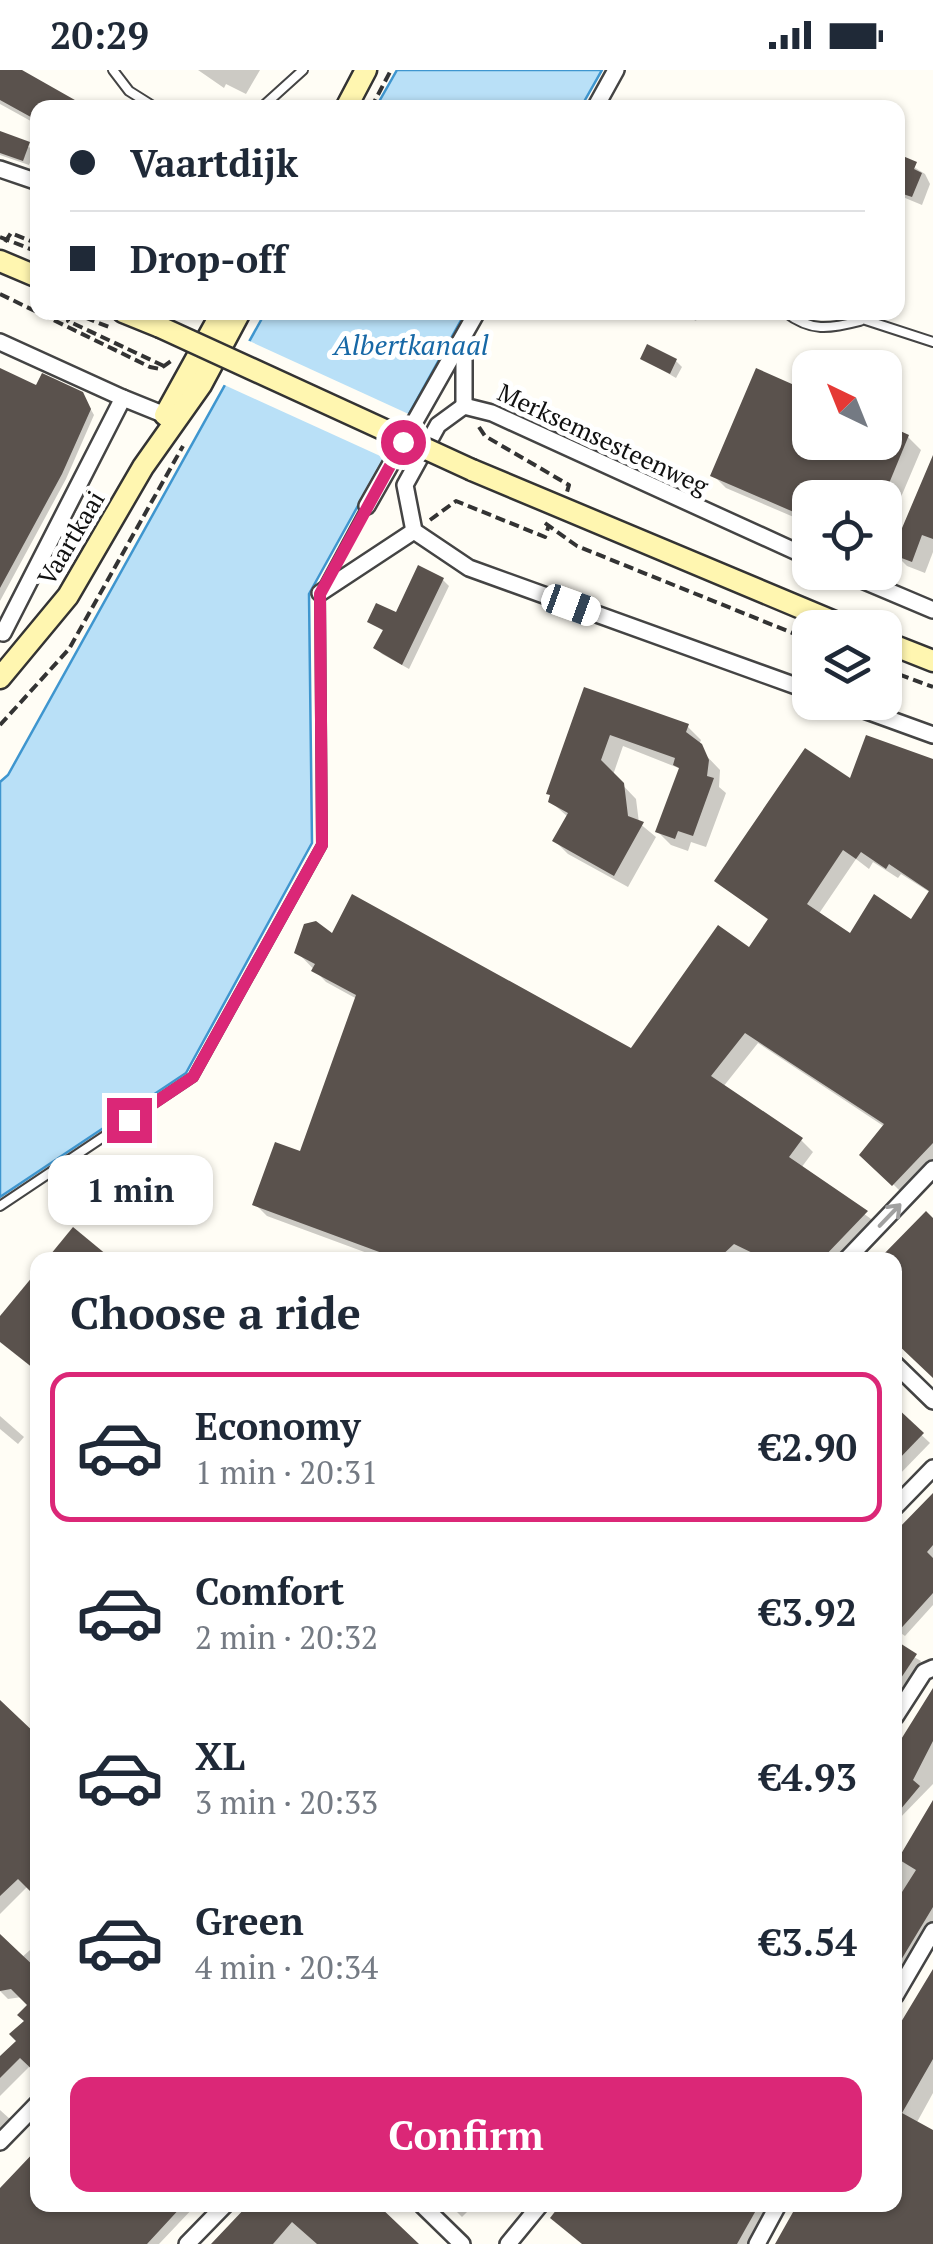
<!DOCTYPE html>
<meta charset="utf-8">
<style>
:root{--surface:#fff;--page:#f6f6f7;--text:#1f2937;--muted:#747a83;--line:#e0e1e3;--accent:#db2777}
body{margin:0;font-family:"PT Serif",serif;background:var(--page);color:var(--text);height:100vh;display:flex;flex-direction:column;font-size:38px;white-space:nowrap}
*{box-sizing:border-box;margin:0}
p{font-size:32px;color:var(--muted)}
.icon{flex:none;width:55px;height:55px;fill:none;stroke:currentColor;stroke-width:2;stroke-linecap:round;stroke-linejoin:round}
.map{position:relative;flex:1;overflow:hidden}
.details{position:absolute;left:30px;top:1182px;width:872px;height:960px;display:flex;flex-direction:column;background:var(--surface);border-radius:20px;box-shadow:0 2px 8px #0004}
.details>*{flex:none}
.top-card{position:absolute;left:30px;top:30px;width:875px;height:220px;border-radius:20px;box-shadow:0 2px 8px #0004;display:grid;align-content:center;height:220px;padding:0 40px;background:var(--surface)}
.needle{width:65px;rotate:317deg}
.fabs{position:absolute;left:792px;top:280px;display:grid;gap:20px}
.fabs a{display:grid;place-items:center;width:110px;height:110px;border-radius:20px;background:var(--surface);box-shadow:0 2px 8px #0004;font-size:50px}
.end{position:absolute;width:45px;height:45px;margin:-22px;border:12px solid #db2777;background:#fff;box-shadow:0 0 0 5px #fff}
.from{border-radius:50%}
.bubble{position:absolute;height:70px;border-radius:20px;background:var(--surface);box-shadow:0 2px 8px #0004;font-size:32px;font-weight:700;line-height:70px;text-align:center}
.car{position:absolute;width:30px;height:60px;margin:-30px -15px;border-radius:12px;box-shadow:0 0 8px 2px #0007;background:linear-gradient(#fff 24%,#345 0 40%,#fff 0 76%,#345 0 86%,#fff 0)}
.top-card b{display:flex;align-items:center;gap:35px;height:95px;font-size:38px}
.top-card b+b{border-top:2px solid var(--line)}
.top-card i{width:25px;height:25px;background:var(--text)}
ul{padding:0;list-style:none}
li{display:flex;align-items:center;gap:30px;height:150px;margin:0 20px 15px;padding:0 20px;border:5px solid transparent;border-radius:20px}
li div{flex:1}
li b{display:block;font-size:38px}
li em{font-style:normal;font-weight:700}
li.current{border-color:var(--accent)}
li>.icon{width:90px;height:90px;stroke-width:1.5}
h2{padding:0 40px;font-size:45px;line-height:120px}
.button{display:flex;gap:20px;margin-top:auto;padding:20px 40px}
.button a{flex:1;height:115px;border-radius:20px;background:var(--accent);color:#fff;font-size:40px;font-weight:700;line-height:115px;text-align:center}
.status{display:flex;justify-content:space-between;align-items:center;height:70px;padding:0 50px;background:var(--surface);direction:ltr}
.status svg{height:28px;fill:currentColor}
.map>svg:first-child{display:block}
</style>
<div class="status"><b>20:29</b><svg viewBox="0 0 49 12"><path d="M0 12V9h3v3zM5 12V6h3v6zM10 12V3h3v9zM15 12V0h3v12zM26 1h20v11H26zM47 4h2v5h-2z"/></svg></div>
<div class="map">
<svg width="933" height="2174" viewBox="0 0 933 2174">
<rect width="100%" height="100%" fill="#fffdf5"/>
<g fill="#b9e0f7" stroke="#3f96cf" stroke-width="2.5">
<polygon points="397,0 602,0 581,37 376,37"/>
<polygon points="265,243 465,243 309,524 312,773 186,1003 0,1127 0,712 8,705"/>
</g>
<polygon fill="#fffdf5" points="245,269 413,346 389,390 220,313"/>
<g fill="#0003" fill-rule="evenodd">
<polygon points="0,0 16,0 38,38 38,55 0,34"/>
<polygon points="198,0 260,0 246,24 226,14 224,18"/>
<polygon points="0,64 35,80 29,95 0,85"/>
<polygon points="898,87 925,104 930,114 922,135 898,125"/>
<polygon points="678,242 700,242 696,251"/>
<polygon points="643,289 676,291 682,297 676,308"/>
<polygon points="0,300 38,319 82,324 94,345 66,409 0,531"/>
<polygon points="810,324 810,372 885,372 885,357 908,367 921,380 890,453 885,450 885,428 810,428 810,454 726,418 713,405"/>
<polygon points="933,391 933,482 925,503 907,496 894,483"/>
<polygon points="443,510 449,516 409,599 382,584 376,578 385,562 370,552 397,546"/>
<polygon points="585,620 688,657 701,670 698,677 720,700 719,717 726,723 706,777 691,772 688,781 671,775 658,762 681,699 623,676 613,705 636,729 639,753 656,767 628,817 568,784 555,771 568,747 550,731"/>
<path d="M933,691V1096L905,1126L863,1084L885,1057L758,973L723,1017L801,1070L813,1082L801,1098L878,1154L843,1190H759L747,1184L741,1190H386L267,1146L255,1134L301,1084L357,929L326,912L297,882L332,866L631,981L750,881L770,851L717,811L852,712ZM856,789L869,799L873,792L898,808L901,804L931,823L912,852L850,867L818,845Z"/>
<polygon points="895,1340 930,1373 895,1409"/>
<polygon points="0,1346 24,1367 18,1374 0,1359"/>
<polygon points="933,1432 933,1535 905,1566 895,1559 895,1466"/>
<polygon points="895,1576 921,1591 895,1631"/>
<polygon points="933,1627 933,1714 895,1753 895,1682"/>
<polygon points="0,1633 28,1816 0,1844"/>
<polygon points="926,1747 933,1752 933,1853 895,1915 895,1796"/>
<polygon points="0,1867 21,1888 38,1873 38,2001 31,1995 0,2026 0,1989 19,1971 30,1935 22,1927 8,1929 0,1921"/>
<polygon points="933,1906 933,2023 916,2054 933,2063 933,2174 778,2174 800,2135 895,2135 895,1968"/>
<polygon points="0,2040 11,2050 0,2062"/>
<polygon points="0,2122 38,2135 196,2135 159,2174 0,2174"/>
<polygon points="252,2135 375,2135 417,2174 215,2174"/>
<polygon points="450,2135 474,2135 462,2147"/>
<polygon points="564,2135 768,2135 747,2174 582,2174"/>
</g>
<g fill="#5a524d" fill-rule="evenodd">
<polygon points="0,0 22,0 89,38 38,38 38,51 0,30"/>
<polygon points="0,61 30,72 23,91 0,83"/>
<polygon points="898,84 917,92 914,99 922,103 912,127 903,124 898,136"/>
<polygon points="647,274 677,289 670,304 640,289"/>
<polygon points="0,298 36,315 42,303 83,322 91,339 62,404 0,518"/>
<polygon points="756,298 810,322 810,372 885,372 885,354 909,365 883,428 810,428 810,449 710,406"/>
<polygon points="933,385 933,469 922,465 912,492 891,484"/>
<polygon points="418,495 444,508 402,595 373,578 383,560 367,552 376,533 396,542"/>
<polygon points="584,617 689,654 686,662 702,674 709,690 707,706 714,708 693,766 678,761 675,769 655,762 679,698 673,695 675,688 610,665 601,690 624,713 628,746 644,752 614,806 552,771 568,743 548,732 550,725 546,724"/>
<path d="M866,665L933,689V1073L892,1116L859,1085L884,1054L745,963L711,1006L803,1068L789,1087L868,1141L821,1190H767L734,1174L718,1189L713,1183L706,1190H401L252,1135L275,1072L300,1081L356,925L311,901L315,894L294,883L304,854L316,851L332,863L352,824L631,978L718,855L749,877L768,849L714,811L805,678L850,708ZM843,780L856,789L861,782L886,799L889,794L929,821L911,849L874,824L850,863L807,834Z"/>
<polygon points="926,1141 933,1148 933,1308 895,1272 895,1190 878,1190"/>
<polygon points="73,1157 113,1190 46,1190"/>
<polygon points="38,1200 38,1302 0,1272 0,1246"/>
<polygon points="895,1336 924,1363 895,1393"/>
<polygon points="933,1423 933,1475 927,1482 933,1488 933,1523 895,1565 895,1462"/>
<polygon points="895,1570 917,1584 895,1617"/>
<polygon points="933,1618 933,1671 913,1710 920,1716 895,1746 895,1679"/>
<polygon points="0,1630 38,1666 38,1829 18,1809 0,1826"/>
<polygon points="933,1730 933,1837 895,1900 895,1833 916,1800 898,1789"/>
<polygon points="0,1864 38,1900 38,2005 20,1988 0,2008 0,1986 16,1971 9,1964 24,1951 17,1945 27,1935 11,1919 0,1921"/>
<polygon points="933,1899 933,1989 902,2043 933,2060 933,2174 775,2174 797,2135 895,2135 895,1962"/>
<polygon points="38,2078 38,2135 183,2135 147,2174 0,2174 0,2118"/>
<polygon points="248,2135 378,2135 419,2174 317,2174 292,2152 273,2174 211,2174"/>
<polygon points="560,2135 759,2135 737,2174 582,2174 550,2148"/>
</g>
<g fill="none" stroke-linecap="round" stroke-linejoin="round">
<g stroke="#444" stroke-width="12">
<g id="lane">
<polyline points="113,0 129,21 156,38"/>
<polyline points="261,38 303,0"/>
<path d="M785,242C811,262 829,259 860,251"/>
<polyline points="841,242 933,272"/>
<polyline points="0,1136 193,1007 322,775 320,523 367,436"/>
</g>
</g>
<g stroke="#444" stroke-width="20">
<g id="street">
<polyline points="595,38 616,0"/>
<polyline points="0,99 38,112"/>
<polyline points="464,270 464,336"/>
<polyline points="0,272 123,328 3,563"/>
<polyline points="123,328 165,345"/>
<polyline points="367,436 477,242"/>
<polyline points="810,488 492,343 464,336 438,355 405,415 414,461 469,498 810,621"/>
<polyline points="843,502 933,540"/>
<polyline points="320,523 414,461"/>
<polyline points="842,632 933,665"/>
<polyline points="846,1190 933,1099"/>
<polyline points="895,1294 933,1331"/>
<polyline points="895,1437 933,1398"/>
<polyline points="895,1647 924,1602 933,1598"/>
<polyline points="895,1926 933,1861"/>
<polyline points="0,2072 38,2033"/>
<polyline points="422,2135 462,2174"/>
<polyline points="187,2174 225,2135"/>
<polyline points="508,2174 540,2135"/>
<polyline points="757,2174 778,2135"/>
</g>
</g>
<g stroke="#333" stroke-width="25">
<g id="secondary">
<polyline points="346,38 366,0"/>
<polyline points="0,191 38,207"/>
<polyline points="123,242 160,257"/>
<polyline points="165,345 222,242"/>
<polyline points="472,400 849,558"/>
<polyline points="885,572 933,591"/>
<polyline points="0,608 68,526 143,397 201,315 240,242"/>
</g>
</g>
<g stroke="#333" stroke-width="4" stroke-dasharray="10 5" stroke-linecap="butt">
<polyline points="371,38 391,0"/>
<polyline points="0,167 38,182"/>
<polyline points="5,172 11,163 38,174"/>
<polyline points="0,224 150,297 160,299 171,291"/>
<polyline points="69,242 68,251 166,297"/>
<polyline points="71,242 109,257"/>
<polyline points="479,357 485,366 569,415 567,422"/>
<polyline points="430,450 456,431 545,467 549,455"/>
<polyline points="545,453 577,476 810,570"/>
<polyline points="885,599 933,617"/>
<polyline points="0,655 69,579 183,376"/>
</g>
<use href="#lane" stroke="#fff" stroke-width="8"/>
<use href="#street" stroke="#fff" stroke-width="15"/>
<use href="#secondary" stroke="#fff6b0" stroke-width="20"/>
<g stroke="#333" stroke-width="25" stroke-linecap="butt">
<polyline id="secondary-bridge" points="160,257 472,400"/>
</g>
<use href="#secondary-bridge" stroke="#fff6b0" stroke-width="20"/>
</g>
<defs><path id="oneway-shaft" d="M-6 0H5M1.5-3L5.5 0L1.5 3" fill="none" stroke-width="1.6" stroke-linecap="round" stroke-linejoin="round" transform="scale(2.5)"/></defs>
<use stroke="#a0a0a0" href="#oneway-shaft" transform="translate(890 1145) rotate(-46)"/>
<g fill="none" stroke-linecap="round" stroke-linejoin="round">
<polyline stroke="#db2777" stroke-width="12" points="129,1050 193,1007 322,775 320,524 403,372"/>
</g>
<g text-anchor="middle" stroke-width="10" stroke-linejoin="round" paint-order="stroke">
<g font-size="25" fill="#111" stroke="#fff">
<text transform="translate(603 369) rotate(25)" y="9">Merksemsesteenweg</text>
<text transform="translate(71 468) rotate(-59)" y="9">Vaartkaai</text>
</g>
<g font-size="28" font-style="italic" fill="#1768a6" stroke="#fff">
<text x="411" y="285">Albertkanaal</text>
</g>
</g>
</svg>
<div class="fabs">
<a><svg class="needle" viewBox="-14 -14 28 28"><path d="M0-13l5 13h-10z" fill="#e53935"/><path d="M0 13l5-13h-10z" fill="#747a83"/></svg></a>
<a><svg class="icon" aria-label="locate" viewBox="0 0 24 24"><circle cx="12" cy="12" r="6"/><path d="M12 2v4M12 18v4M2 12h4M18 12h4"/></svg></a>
<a><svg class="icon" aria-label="layers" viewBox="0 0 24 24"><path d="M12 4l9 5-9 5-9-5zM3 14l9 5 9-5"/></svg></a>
</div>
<i class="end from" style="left:403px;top:372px"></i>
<i class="end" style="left:129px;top:1050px"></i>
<div class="bubble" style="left:48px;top:1085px;width:165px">1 min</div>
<i class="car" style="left:571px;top:535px;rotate:110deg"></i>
<div class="top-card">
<b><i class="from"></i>Vaartdijk</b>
<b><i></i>Drop-off</b>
</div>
<section class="details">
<h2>Choose a ride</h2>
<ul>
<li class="current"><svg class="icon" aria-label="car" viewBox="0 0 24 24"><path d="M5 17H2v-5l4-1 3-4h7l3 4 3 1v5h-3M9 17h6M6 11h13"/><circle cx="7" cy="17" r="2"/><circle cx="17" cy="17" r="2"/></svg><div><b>Economy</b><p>1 min · 20:31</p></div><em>€2.90</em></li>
<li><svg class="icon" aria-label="car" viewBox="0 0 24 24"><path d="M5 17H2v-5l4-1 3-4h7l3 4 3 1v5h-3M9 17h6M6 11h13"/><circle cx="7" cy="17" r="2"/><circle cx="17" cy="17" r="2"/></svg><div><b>Comfort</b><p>2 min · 20:32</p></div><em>€3.92</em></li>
<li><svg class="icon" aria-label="car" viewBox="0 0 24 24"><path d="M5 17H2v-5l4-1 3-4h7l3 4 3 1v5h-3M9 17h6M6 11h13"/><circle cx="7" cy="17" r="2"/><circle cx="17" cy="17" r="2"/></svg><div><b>XL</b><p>3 min · 20:33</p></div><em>€4.93</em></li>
<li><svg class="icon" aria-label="car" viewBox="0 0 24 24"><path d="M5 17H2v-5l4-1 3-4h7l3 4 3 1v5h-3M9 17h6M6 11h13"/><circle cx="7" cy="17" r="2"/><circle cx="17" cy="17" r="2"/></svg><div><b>Green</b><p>4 min · 20:34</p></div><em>€3.54</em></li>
</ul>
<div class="button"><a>Confirm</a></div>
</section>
</div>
